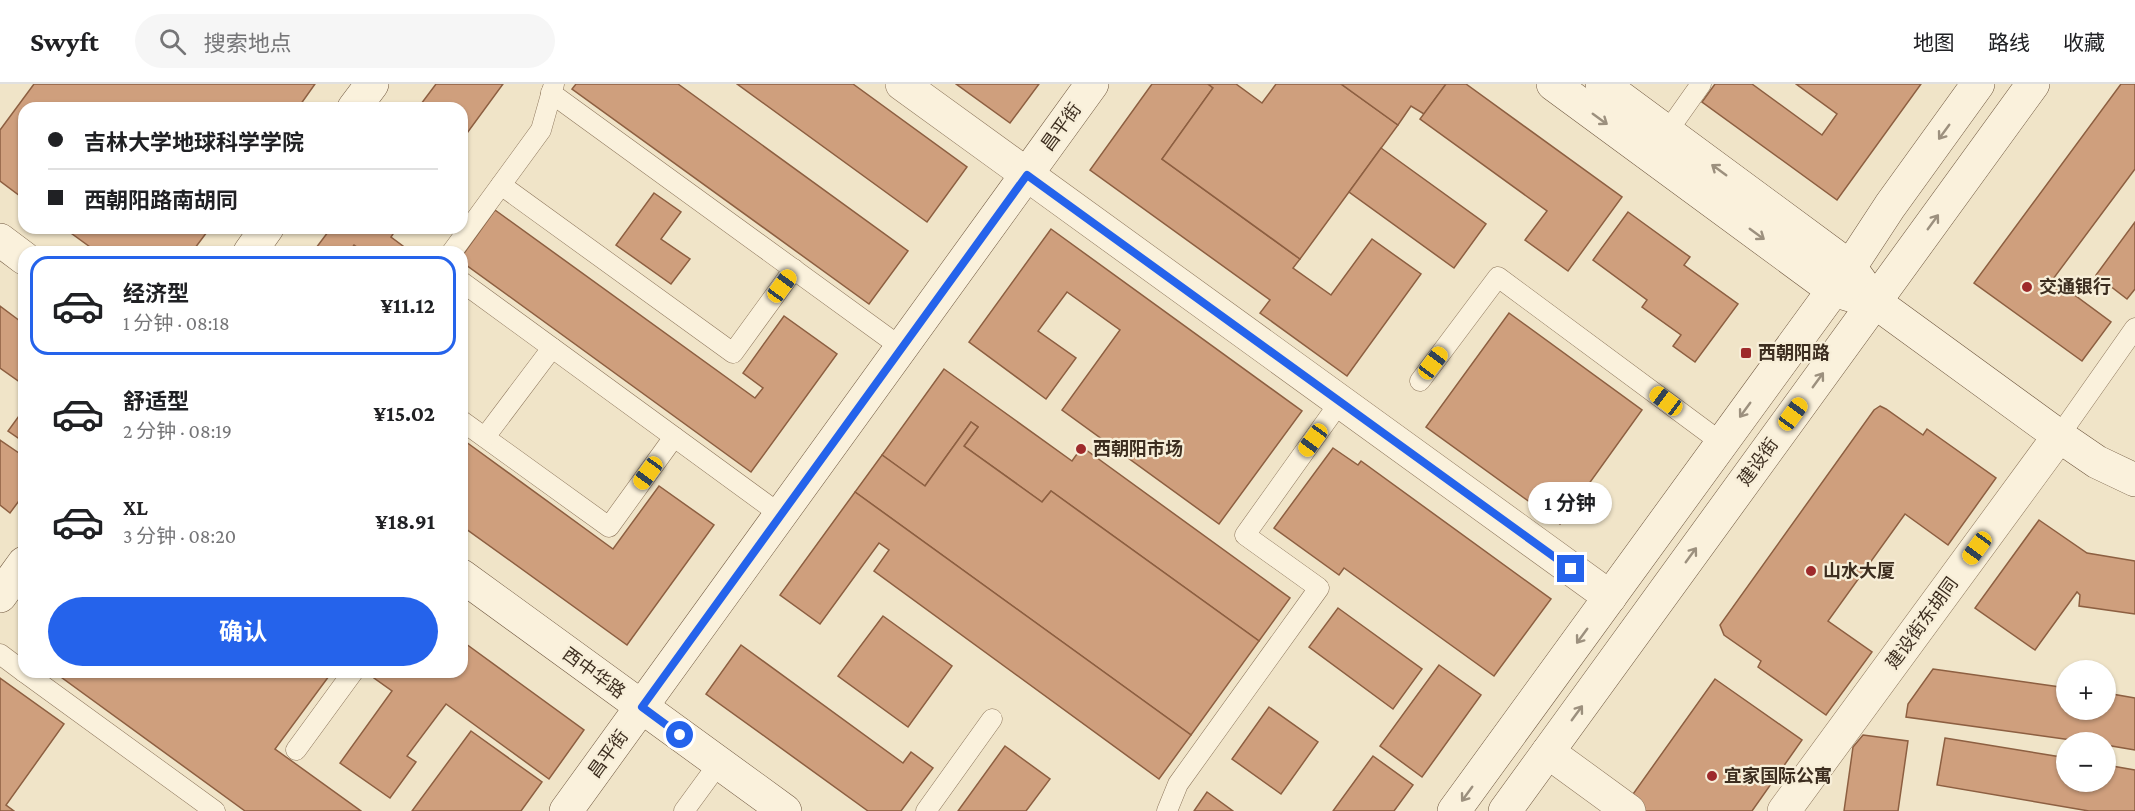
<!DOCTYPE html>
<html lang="zh">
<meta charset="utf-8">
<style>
:root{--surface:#fff;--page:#f6f6f6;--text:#202124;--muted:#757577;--line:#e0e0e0;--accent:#2563eb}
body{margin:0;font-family:"Crimson Pro","Noto Sans SC",serif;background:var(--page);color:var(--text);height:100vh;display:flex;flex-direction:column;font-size:22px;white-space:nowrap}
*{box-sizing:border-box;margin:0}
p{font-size:20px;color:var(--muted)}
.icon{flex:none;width:33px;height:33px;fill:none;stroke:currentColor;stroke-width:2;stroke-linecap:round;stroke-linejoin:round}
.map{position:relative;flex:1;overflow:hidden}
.panel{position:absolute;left:18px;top:162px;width:450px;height:432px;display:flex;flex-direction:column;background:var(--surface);border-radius:18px;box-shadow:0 2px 4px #0004}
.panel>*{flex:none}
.banner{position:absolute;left:18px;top:18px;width:450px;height:132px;border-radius:18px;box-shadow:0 2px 4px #0004;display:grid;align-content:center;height:132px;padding:0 30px;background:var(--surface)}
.controls{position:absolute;left:2056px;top:576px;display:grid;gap:12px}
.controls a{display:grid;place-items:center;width:60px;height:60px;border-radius:50%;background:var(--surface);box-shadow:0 2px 4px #0004;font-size:30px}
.end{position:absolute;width:27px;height:27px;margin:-14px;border:8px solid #2563eb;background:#fff;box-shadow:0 0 0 3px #fff}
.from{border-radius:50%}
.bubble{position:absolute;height:42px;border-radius:21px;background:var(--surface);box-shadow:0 2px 4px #0004;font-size:20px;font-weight:700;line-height:42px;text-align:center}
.car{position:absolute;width:18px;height:36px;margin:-18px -9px;border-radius:8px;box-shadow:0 0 4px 2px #0007;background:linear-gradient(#f5c518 24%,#345 0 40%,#f5c518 0 76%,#345 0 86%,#f5c518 0)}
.banner b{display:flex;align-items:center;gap:21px;height:57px;font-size:22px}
.banner b+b{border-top:2px solid var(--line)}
.banner i{width:15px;height:15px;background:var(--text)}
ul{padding:10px 0 0;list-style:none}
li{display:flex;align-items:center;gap:18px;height:99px;margin:0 12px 9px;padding:0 18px;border:3px solid transparent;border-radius:18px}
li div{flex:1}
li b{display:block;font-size:22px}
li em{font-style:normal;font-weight:700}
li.current{border-color:var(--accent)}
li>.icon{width:54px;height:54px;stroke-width:1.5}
.action{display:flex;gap:12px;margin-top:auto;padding:12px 30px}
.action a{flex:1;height:69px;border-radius:36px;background:var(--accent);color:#fff;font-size:24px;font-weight:700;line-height:69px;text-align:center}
header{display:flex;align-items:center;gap:36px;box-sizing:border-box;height:84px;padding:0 30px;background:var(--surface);border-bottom:2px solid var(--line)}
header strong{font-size:28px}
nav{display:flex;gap:33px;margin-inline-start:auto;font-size:21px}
.search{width:420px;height:54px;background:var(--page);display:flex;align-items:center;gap:15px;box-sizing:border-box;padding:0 21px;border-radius:33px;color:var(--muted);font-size:22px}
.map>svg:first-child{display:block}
</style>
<header>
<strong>Swyft</strong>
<div class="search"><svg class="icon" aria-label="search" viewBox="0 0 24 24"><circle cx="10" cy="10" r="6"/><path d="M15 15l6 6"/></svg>搜索地点</div>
<nav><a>地图</a><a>路线</a><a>收藏</a></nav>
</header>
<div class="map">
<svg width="2135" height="727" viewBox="0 0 2135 727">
<rect width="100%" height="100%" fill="#f0e4c8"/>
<g fill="#cf9f7d" stroke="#8d5f41" stroke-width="1.5">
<polygon points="34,0 315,0 298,24 24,24 24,115 0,97 0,46"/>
<polygon points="436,0 503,0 462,56 462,24 418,24"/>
<polygon points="576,0 678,0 908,167 869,220 572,5"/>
<polygon points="737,0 853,0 967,83 927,138"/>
<polygon points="956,0 1039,0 1010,39"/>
<polygon points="1152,0 1208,0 1213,4 1162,75 1300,175 1293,184 1331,211 1372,155 1421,190 1347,292 1260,229 1270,216 1090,86"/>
<polygon points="1208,0 1236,0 1262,19 1276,0 1341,0 1398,41 1300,175 1162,75 1213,4"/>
<polygon points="1341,0 1446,0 1424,30 1411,22 1398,41"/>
<polygon points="1446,0 1466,0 1622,113 1568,187 1525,156 1547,127 1420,35"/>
<polygon points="1715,0 1752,0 1822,51 1837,30 1796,0 1921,0 1837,116 1702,18"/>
<polygon points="2121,0 2135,0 2135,85 2053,195 2111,238 2082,277 1974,199"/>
<polygon points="1381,64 1486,140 1454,184 1349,108"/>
<polygon points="654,109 681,128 661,155 690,175 671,200 616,161"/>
<polygon points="495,126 755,314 763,304 743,289 784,232 837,270 751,388 462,178 462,172"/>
<polygon points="1628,128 1690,173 1684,181 1738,220 1695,278 1673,262 1681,251 1642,223 1647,216 1593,176"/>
<polygon points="2135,138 2135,205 2127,215 2096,191"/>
<polygon points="64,144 210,144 192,168 97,168"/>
<polygon points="331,144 397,144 391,153 411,168 364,168 354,161 349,168 313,168"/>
<polygon points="1051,145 1302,327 1219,440 1062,326 1120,246 1067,208 1038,247 1076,274 1046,315 969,258"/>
<polygon points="0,222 24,240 24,301 0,284"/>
<polygon points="1509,229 1642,326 1560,440 1426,343"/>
<polygon points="944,285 1072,377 1082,363 1290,514 1259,557 1051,407 1042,418 964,362 978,343 971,338 925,402 882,371"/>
<polygon points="1880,322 1886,325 1923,351 1927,345 1996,394 1948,461 1905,430 1828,537 1872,568 1826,631 1758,583 1761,577 1724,551 1720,541 1874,326"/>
<polygon points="24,325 24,358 8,347"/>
<polygon points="971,338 978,343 964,362 1042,418 1051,407 1259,557 1191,651 855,408 882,371 925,402"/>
<polygon points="462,355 613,465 659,402 714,441 627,561 462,442"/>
<polygon points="0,356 19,369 24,362 24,410 10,429 0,421"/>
<polygon points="1333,364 1358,381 1361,377 1551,515 1494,592 1344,484 1339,491 1274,444"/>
<polygon points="855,408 1191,651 1159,695 874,487 889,466 879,459 820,540 780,511"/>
<polygon points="2039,436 2087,469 2135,477 2135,530 2079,522 2080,511 2077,508 2035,566 1975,524"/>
<polygon points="1338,524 1422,585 1393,625 1309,563"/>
<polygon points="883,532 952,582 908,643 838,592"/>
<polygon points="462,557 584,646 549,695 446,620 407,672 416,678 390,714 340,679 392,607 374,594 378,588 462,588"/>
<polygon points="741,561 903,679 911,668 933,684 901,727 868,727 706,610"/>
<polygon points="1439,581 1481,611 1422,693 1380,662"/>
<polygon points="1933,585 2067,604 2067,626 2106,626 2106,609 2135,614 2135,666 2106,661 2106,658 2086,658 1906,633 1908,620"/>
<polygon points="54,588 332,588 275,665 361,727 245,727"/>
<polygon points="0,594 64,640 6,721 14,727 0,727"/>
<polygon points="1715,595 1802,656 1752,727 1621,727"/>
<polygon points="1269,623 1318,658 1281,710 1232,675"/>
<polygon points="471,647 542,698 521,727 412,727"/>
<polygon points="1863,651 1908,657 1898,727 1844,727 1853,663"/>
<polygon points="1945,654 2067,674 2067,698 2106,698 2106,681 2135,686 2135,727 2089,727 1937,701"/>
<polygon points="1005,662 1050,695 1026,727 958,727"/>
<polygon points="1373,672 1413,701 1394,727 1333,727"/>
<polygon points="1207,708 1233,727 1194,727"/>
</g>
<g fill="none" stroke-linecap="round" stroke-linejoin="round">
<g stroke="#8d765c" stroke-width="21">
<g id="lane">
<polyline points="551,9 902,264"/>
<polyline points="1667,48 1701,0"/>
<polyline points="501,101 733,269 794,185"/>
<polyline points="452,168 541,46 554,0"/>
<polyline points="462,198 781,431"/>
<polyline points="1420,297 1498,193 1722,359"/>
<polyline points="462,337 609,443 674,353"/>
<polyline points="2059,352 2135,244"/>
<polyline points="485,353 552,264"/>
<polyline points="0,570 24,588"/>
<polyline points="24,588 215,727"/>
<polyline points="296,666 353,588"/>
<polyline points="684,727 719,679"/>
<polyline points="926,727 992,635"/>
<polyline points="1167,727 1178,700 1319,504 1245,451 1340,318"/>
</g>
</g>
<g stroke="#8d765c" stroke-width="34">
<g id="street">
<polyline points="902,0 1610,513"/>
<polyline points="1548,668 1629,727"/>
<polyline points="1784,727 2059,352"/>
</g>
</g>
<g stroke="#6f573f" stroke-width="34">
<g id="secondary">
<polyline points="1553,0 1833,206 1853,212"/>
<polyline points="1602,0 1850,183 1875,218 2059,352 2097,378 2135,396"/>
<polyline points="354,24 372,0"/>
<polyline points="0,156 24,174"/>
<polyline points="250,168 267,144"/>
<polyline points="462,492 785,727"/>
<polyline points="0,512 24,479"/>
<polyline points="566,727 1092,0"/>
<polyline points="1454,727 1850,183 1890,122 1978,0"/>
<polyline points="1505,727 2033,0"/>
</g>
</g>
<use href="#lane" stroke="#faf1dc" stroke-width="20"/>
<use href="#street" stroke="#faf1dc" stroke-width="33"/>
<use href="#secondary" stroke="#faf1dc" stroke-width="33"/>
</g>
<defs><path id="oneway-shaft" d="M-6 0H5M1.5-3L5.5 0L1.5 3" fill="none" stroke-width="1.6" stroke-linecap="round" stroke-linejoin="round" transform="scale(1.5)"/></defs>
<g stroke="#9c907e">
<use href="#oneway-shaft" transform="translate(1600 35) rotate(36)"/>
<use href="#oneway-shaft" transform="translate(1944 48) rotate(126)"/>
<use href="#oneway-shaft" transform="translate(1719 86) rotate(-144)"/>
<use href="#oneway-shaft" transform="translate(1933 138) rotate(-54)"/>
<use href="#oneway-shaft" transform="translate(1757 150) rotate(36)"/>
<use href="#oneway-shaft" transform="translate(1818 296) rotate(-54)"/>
<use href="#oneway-shaft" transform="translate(1745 326) rotate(126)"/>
<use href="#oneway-shaft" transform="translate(1691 471) rotate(-54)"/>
<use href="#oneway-shaft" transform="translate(1582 552) rotate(126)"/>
<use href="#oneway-shaft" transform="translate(1577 629) rotate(-54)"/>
<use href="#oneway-shaft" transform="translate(1467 710) rotate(126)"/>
</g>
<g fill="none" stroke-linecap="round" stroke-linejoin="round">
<polyline stroke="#2563eb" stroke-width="8" points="680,651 642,623 1027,91 1571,485"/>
</g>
<g fill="#9e2a2b" stroke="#f7eed8" stroke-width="2">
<circle cx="2027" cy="203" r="6"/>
<rect x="1740" y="263" width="12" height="12" rx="3"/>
<circle cx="1081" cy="365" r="6"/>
<circle cx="1811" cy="487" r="6"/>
<circle cx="1712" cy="692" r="6"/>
</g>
<g text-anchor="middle" stroke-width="4.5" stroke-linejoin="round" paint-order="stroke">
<g font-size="18" fill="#3d2e20" stroke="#f7eed8">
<text transform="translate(1061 43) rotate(-54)" y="6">昌平街</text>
<text transform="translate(1758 378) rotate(-54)" y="6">建设街</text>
<text transform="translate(1922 539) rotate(-54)" y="6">建设街东胡同</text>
<text transform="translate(594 589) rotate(36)" y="6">西中华路</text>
<text transform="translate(608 670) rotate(-54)" y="6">昌平街</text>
</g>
<g font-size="18" font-weight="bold" fill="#3d2e20" stroke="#f7eed8" text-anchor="start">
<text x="2039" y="209">交通银行</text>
<text x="1758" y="275">西朝阳路</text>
<text x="1093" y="371">西朝阳市场</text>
<text x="1823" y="493">山水大厦</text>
<text x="1724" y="698">宜家国际公寓</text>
</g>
</g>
</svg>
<div class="controls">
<a>+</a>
<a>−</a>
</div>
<i class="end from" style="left:680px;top:651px"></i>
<i class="end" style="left:1571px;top:485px"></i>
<div class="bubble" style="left:1528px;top:398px;width:84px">1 分钟</div>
<i class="car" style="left:782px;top:202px;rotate:36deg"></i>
<i class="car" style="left:1433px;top:279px;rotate:37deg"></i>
<i class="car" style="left:1666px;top:317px;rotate:307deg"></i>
<i class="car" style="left:1793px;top:330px;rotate:36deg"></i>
<i class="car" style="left:1313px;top:356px;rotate:216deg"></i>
<i class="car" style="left:648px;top:389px;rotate:216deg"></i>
<i class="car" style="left:1977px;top:464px;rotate:216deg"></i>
<div class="banner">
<b><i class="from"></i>吉林大学地球科学学院</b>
<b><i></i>西朝阳路南胡同</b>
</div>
<section class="panel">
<ul>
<li class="current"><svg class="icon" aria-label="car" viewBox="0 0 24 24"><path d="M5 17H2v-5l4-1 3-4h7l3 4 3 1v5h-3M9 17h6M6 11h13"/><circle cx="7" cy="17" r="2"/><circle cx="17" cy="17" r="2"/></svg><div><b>经济型</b><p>1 分钟 · 08:18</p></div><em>¥11.12</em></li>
<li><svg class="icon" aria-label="car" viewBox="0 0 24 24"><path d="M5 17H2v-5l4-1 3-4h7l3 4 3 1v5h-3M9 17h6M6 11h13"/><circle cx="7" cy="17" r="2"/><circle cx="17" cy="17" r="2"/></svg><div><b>舒适型</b><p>2 分钟 · 08:19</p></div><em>¥15.02</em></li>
<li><svg class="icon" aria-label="car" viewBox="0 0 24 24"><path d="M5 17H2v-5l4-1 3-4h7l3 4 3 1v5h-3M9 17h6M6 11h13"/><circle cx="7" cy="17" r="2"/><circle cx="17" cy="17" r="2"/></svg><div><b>XL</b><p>3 分钟 · 08:20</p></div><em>¥18.91</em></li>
</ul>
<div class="action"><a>确认</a></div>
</section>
</div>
